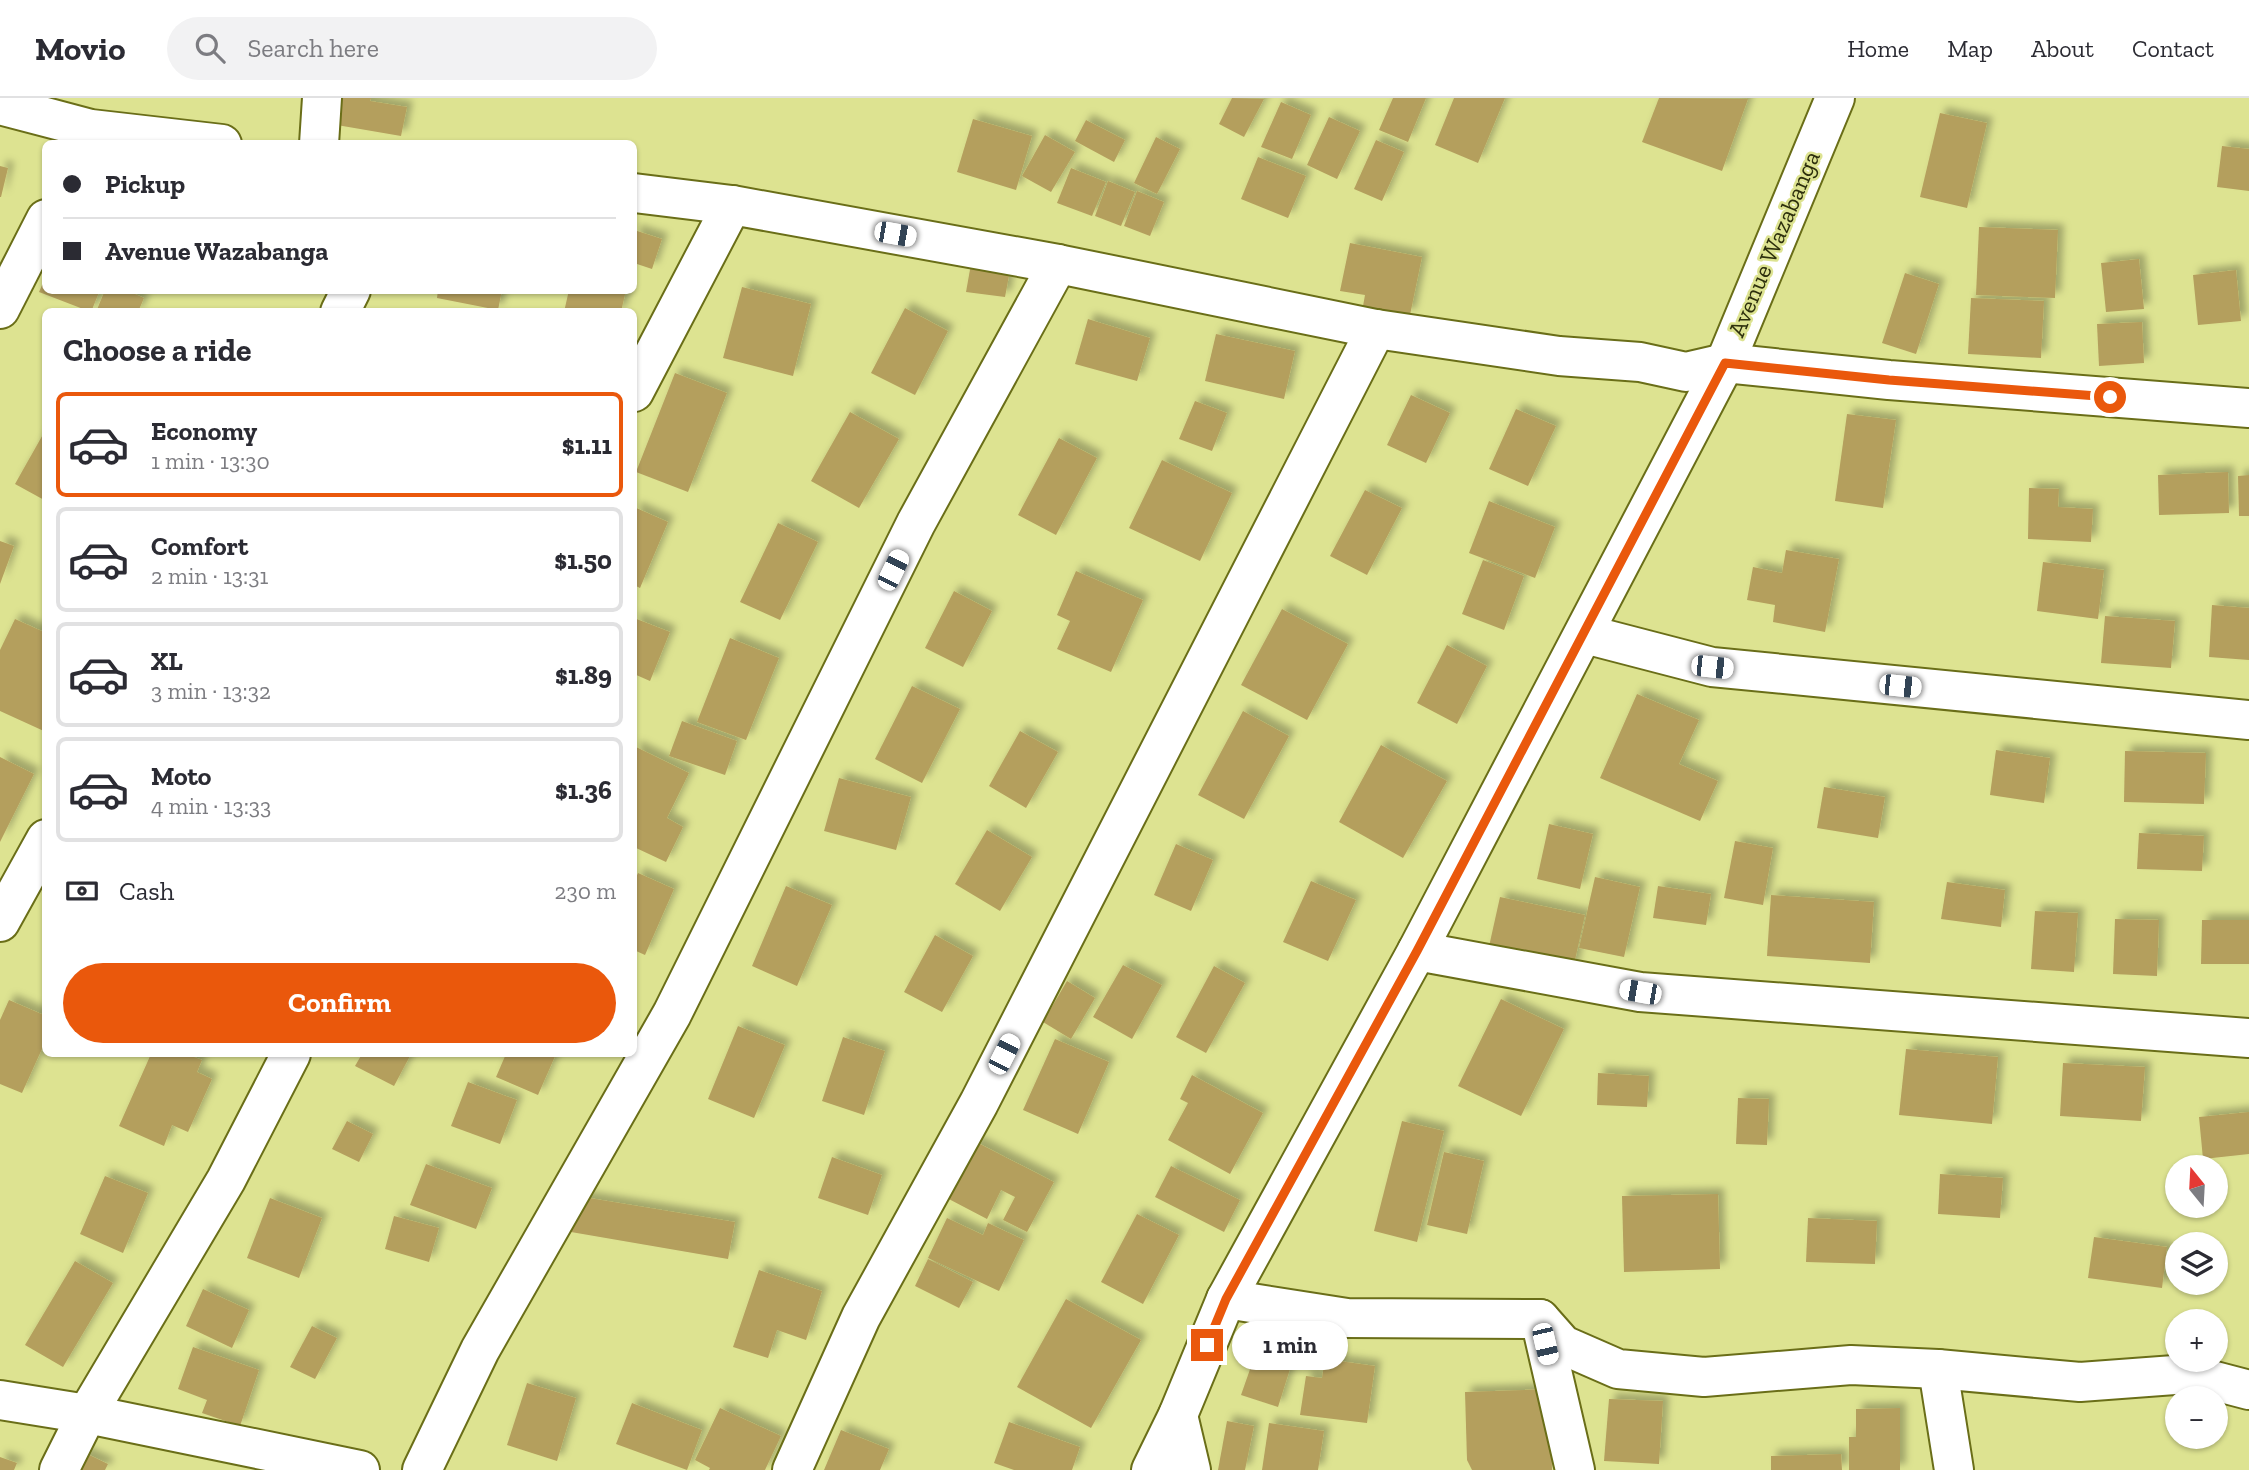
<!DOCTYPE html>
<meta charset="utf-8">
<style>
:root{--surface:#fff;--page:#f2f2f3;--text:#2b2b33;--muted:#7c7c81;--line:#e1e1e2;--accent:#ea580c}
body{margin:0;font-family:"Zilla Slab",serif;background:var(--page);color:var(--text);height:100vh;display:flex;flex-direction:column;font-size:26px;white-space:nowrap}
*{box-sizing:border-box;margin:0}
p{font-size:23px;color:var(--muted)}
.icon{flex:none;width:38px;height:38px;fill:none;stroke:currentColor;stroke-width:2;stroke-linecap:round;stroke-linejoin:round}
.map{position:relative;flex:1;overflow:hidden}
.sheet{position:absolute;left:42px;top:210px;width:595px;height:749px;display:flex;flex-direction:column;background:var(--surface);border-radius:10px;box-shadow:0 2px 5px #0004}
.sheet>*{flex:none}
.top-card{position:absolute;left:42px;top:42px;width:595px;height:154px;border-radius:10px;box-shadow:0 2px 5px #0004;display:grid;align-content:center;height:154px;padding:0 21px;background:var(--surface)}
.needle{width:46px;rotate:342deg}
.tools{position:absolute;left:2165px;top:1057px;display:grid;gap:14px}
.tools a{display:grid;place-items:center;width:63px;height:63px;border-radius:50%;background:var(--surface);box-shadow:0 2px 5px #0004;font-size:35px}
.end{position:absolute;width:32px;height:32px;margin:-16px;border:9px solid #ea580c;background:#fff;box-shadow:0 0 0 4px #fff}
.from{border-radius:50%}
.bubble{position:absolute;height:49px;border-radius:24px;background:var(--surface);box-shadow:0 2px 5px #0004;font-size:23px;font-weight:800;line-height:49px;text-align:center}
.car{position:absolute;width:21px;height:42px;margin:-21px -10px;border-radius:9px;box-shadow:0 0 5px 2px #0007;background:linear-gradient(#fff 24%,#345 0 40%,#fff 0 76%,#345 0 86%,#fff 0)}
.top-card b{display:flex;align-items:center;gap:24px;height:66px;font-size:26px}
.top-card b+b{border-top:2px solid var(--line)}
.top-card i{width:18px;height:18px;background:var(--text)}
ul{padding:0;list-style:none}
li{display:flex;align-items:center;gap:21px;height:105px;margin:0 14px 10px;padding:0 7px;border:4px solid var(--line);border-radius:10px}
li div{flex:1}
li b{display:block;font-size:26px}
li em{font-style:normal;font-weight:800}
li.selected{border-color:var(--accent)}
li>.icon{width:63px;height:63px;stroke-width:1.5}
h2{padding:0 21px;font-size:32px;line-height:84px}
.pay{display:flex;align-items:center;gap:18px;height:77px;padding:0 21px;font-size:26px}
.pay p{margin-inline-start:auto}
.primary-button{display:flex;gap:14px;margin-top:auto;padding:14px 21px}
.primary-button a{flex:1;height:80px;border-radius:42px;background:var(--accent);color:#fff;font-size:28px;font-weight:800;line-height:80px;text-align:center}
header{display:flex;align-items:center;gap:42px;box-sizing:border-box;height:98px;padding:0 35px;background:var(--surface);border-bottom:2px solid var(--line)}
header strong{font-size:33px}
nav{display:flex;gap:38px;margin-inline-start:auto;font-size:24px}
.search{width:490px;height:63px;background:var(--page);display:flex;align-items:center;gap:18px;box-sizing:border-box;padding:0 24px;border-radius:38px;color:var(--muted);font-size:26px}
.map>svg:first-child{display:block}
</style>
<header>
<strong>Movio</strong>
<div class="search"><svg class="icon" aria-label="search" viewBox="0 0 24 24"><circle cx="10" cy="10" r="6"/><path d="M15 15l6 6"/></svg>Search here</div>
<nav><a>Home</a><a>Map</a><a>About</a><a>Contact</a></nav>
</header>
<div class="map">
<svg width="2249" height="1372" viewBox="0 0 2249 1372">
<defs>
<filter id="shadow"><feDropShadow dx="6" dy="-6" stdDeviation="3.5" flood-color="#0004"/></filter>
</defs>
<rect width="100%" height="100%" fill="#dde391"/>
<g fill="#b49f5d" filter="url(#shadow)">
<polygon points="336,0 371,0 370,3 407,9 401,38 331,26"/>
<polygon points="1232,0 1264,1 1244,39 1219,26"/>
<polygon points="1393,0 1426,0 1408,44 1379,32"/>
<polygon points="1454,0 1505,0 1478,65 1435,47"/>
<polygon points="1659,0 1748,1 1722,73 1642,44"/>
<polygon points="1281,4 1311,17 1292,61 1261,49"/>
<polygon points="1940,15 1987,25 1967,110 1920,99"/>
<polygon points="1329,19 1360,33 1337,81 1307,67"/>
<polygon points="973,21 1032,38 1016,92 957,74"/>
<polygon points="1086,22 1125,42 1114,64 1075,43"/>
<polygon points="1045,37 1075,54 1051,94 1022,78"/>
<polygon points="1156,39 1180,51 1157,96 1134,85"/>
<polygon points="1376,42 1404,54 1382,103 1354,91"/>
<polygon points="2222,48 2249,51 2249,93 2217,89"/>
<polygon points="1258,59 1306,78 1288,120 1241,101"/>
<polygon points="0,68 8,70 1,99 0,99"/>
<polygon points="1071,70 1106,84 1092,118 1057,105"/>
<polygon points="1108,83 1135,94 1121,128 1095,118"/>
<polygon points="1137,93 1164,104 1150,138 1124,128"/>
<polygon points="1979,129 2058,132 2055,200 1976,197"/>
<polygon points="634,132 662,141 652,171 634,165"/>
<polygon points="1350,145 1422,159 1410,217 1363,208 1365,197 1340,193"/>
<polygon points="2139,161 2144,211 2106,214 2101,165"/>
<polygon points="971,166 1010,172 1005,199 966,194"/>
<polygon points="2236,172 2241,223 2198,227 2193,177"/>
<polygon points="1905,175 1939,186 1916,256 1882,245"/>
<polygon points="46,178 46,192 100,192 91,214 39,194"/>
<polygon points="742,189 811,206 793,278 723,260"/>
<polygon points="105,192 126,192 144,200 138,214 96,214"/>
<polygon points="438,192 502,192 498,212 437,200"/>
<polygon points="569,192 626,192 621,214 564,214"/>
<polygon points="1971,200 2044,203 2041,260 1968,256"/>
<polygon points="905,210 948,233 915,297 871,275"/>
<polygon points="1088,221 1150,240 1137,283 1075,266"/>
<polygon points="2142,224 2144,265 2099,268 2097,226"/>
<polygon points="1216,236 1295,253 1284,301 1205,283"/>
<polygon points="675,275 727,295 688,394 636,374"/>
<polygon points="1411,297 1450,315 1426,365 1387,347"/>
<polygon points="1195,303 1227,315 1212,353 1179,341"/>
<polygon points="1516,311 1556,328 1528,388 1489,371"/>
<polygon points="850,314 899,341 859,410 811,383"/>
<polygon points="1847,316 1896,322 1883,410 1835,403"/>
<polygon points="46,331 46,403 15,386"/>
<polygon points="1059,340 1097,360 1056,437 1018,417"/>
<polygon points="1162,362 1232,395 1200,463 1129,430"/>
<polygon points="2228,374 2229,415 2159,417 2158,377"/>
<polygon points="2249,377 2249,418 2239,418 2238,378"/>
<polygon points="2029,390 2059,391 2058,409 2093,411 2091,444 2028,441"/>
<polygon points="1365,392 1402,410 1367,477 1330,458"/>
<polygon points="1489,403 1555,429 1535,480 1469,455"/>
<polygon points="634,409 668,424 640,490 634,487"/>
<polygon points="778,425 818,444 780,522 740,504"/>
<polygon points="0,443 14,448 0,486"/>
<polygon points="1786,452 1839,461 1825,534 1773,524 1775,507 1747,502 1753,469 1782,475"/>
<polygon points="1483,462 1524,478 1504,532 1462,516"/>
<polygon points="2043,464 2104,472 2098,521 2037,513"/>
<polygon points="1076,473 1143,502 1111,574 1057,551 1070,523 1057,517"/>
<polygon points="954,493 992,513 963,569 925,550"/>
<polygon points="2212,507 2249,510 2249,562 2209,559"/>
<polygon points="1282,511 1348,546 1307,622 1241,587"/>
<polygon points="2105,518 2175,523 2171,570 2101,565"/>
<polygon points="634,520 670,534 650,583 634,576"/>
<polygon points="15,521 46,535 46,634 0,613 0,552"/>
<polygon points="730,540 779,560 746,642 697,624"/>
<polygon points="1447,547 1487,568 1457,626 1417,605"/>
<polygon points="912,588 960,611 922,685 875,661"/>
<polygon points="1637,596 1699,622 1679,666 1718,683 1700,723 1600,680"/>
<polygon points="1243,613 1289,638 1244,721 1198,697"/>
<polygon points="682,623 737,643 725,677 669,658"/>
<polygon points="1020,633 1058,654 1026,710 989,688"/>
<polygon points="1381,647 1447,683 1403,760 1339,724"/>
<polygon points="634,648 689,675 667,720 683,729 666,764 634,749"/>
<polygon points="1996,652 2050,660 2044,705 1990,697"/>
<polygon points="2125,653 2206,655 2204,706 2124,704"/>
<polygon points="0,659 34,676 0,744"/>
<polygon points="839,680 911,699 896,752 824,733"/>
<polygon points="1824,689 1885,699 1878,740 1817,730"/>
<polygon points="1549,726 1593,736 1580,791 1537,781"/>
<polygon points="987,732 1032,759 1000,813 955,786"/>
<polygon points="2139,735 2204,738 2202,773 2137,771"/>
<polygon points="1735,743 1773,750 1763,807 1724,800"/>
<polygon points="1176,746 1213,762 1191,813 1154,797"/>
<polygon points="638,775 674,791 645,857 634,852 634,784"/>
<polygon points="1595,779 1640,789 1624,859 1579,850"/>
<polygon points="1311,783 1356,802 1328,863 1283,844"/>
<polygon points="1947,784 2005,792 2001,829 1941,821"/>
<polygon points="786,788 832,807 797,888 752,868"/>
<polygon points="1658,788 1711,796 1706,827 1653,820"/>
<polygon points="1771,797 1874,804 1870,865 1767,858"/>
<polygon points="1500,799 1585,817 1573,871 1488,853"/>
<polygon points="2035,813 2078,815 2074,874 2031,871"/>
<polygon points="2115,821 2159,822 2157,878 2113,876"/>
<polygon points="2202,822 2249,822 2249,866 2201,866"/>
<polygon points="935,837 973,858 942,914 904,894"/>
<polygon points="1123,867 1162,887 1132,941 1093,919"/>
<polygon points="1214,868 1245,885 1206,955 1176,939"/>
<polygon points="1067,883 1095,900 1071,941 1043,924"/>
<polygon points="1501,901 1564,931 1521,1018 1458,988"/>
<polygon points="9,902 46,918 46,942 22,995 0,986 0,922"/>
<polygon points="738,928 785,947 754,1020 708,1001"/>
<polygon points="843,939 885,953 864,1017 822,1003"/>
<polygon points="1055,941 1109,964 1078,1036 1023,1012"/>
<polygon points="1906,951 1998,959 1992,1026 1899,1017"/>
<polygon points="151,956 186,956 202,962 197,974 212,981 188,1034 172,1027 164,1048 119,1028"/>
<polygon points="362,956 411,956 394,988 355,968"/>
<polygon points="506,956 556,956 538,997 496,979"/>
<polygon points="2063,965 2145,969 2141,1023 2060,1018"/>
<polygon points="1598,975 1649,978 1647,1009 1597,1007"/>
<polygon points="1192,977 1263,1015 1230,1076 1168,1042 1188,1005 1180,1001"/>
<polygon points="468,984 517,1002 500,1046 451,1028"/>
<polygon points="1738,1000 1769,1001 1767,1047 1736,1046"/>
<polygon points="2249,1014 2249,1056 2203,1061 2199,1019"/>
<polygon points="347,1023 373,1036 359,1064 332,1051"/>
<polygon points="1402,1023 1444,1033 1417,1144 1374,1133"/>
<polygon points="974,1043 1054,1084 1027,1134 1003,1122 1015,1099 1001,1092 987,1121 945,1099"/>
<polygon points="1444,1054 1484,1063 1467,1136 1427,1127"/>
<polygon points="832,1059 882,1077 868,1117 818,1100"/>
<polygon points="426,1066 492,1090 476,1131 410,1107"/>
<polygon points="1171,1068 1240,1102 1224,1134 1155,1099"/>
<polygon points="1940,1076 2003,1080 2000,1120 1938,1116"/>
<polygon points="105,1078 148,1095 123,1155 80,1136"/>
<polygon points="1718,1096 1720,1171 1624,1174 1622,1098"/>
<polygon points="577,1098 735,1124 728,1161 571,1134"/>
<polygon points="270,1100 322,1120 299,1180 247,1160"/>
<polygon points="1137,1116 1179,1137 1143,1206 1101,1184"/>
<polygon points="394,1118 439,1130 429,1164 385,1151"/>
<polygon points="947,1120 983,1137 988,1125 1024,1142 999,1193 928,1160"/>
<polygon points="1808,1120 1877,1123 1875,1166 1806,1164"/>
<polygon points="2094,1139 2167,1149 2162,1190 2088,1180"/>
<polygon points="928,1161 973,1184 959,1210 915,1188"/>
<polygon points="75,1163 113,1185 63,1269 25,1247"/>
<polygon points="759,1172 822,1193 806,1242 777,1232 768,1260 733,1249"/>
<polygon points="203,1191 249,1212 232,1250 186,1228"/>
<polygon points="1066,1201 1141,1242 1091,1330 1017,1289"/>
<polygon points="312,1228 337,1240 315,1281 290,1269"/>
<polygon points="1261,1240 1296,1252 1278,1309 1241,1297"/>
<polygon points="193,1249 259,1272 240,1328 202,1315 207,1302 178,1291"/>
<polygon points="1325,1261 1375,1268 1367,1325 1300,1317 1306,1278 1322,1280"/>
<polygon points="527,1285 576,1300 557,1363 507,1347"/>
<polygon points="1550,1291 1552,1372 1472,1372 1467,1362 1465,1294"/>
<polygon points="1609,1301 1663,1303 1659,1366 1604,1363"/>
<polygon points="632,1305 702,1332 687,1372 616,1346"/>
<polygon points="720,1310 781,1338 765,1372 709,1372 710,1370 695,1362"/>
<polygon points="1900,1310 1900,1372 1849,1372 1849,1339 1856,1339 1856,1311"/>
<polygon points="1227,1323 1254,1328 1245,1372 1218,1372"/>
<polygon points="1009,1324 1080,1349 1072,1372 1014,1372 994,1365"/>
<polygon points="1269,1325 1324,1333 1318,1372 1262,1372"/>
<polygon points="841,1332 889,1351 880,1372 824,1372"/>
<polygon points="83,1354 108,1366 105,1372 74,1372"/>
<polygon points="1841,1356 1842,1372 1771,1372 1771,1358"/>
<polygon points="0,1359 17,1365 14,1372 0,1372"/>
</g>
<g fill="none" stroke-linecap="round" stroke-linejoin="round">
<g stroke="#6a6e18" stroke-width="42">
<g id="street">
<polyline points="0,7 91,31 222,46"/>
<polyline points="319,46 322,0"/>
<polyline points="634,95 732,107 1058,166 1376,231 1559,258 1640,264 1686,274 1725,265 1889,282 2249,310"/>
<polyline points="0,211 46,121"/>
<polyline points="340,214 351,192"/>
<polyline points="634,294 732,107"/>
<polyline points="1585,536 1712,569 2249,622"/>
<polyline points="0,824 46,741"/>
<polyline points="1417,853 1640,894 2249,940"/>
<polyline points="1226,1201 1347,1220 1540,1221 1563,1247 1618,1271 1704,1279 1851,1267 1938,1271 2080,1284 2188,1276 2249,1292"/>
<polyline points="1540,1221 1575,1372"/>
<polyline points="1938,1271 1954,1372"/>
<polyline points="0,1302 87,1316 360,1372"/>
<polyline points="1178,1317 1191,1372"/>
<polyline points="59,1372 87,1316 226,1082 291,956"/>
<polyline points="422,1372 480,1252 672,916 916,425 1058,166"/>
<polyline points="792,1372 861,1219 979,1005 1376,231"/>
</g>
</g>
<g stroke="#6a6e18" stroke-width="42">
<polyline id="secondary" points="1151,1372 1178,1317 1226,1201 1417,853 1725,265 1835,0"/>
</g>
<use href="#street" stroke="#fff" stroke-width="38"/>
<use href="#secondary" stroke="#fff" stroke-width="38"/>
</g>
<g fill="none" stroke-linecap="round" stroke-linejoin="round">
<polyline stroke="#ea580c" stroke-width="9" points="1207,1247 1226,1201 1417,853 1725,265 1889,282 2110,299"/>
</g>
<g text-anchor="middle" stroke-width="5" stroke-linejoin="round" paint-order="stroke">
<g font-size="24" fill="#2d2f0d" stroke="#dde391">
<text transform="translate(1774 146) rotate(-67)" y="8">Avenue Wazabanga</text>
</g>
</g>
</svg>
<div class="tools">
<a><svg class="needle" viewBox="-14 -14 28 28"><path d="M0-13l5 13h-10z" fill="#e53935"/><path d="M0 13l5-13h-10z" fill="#7c7c81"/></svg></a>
<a><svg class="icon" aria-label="layers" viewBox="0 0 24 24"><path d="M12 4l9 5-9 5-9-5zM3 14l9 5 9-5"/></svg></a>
<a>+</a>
<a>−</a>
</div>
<i class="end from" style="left:2110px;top:299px"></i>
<i class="end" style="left:1207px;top:1247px"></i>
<div class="bubble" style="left:1232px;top:1223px;width:116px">1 min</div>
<i class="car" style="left:895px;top:136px;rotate:100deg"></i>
<i class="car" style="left:893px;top:472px;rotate:26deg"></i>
<i class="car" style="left:1712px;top:569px;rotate:96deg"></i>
<i class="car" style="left:1900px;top:588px;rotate:96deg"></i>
<i class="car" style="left:1640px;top:894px;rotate:280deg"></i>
<i class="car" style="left:1004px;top:956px;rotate:27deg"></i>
<i class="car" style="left:1545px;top:1246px;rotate:167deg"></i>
<div class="top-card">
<b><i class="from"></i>Pickup</b>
<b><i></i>Avenue Wazabanga</b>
</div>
<section class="sheet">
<h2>Choose a ride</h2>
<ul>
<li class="selected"><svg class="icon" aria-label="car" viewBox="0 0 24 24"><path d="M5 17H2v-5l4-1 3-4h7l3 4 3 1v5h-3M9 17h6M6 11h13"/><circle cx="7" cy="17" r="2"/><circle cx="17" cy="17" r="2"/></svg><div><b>Economy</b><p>1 min · 13:30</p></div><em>$1.11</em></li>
<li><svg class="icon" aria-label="car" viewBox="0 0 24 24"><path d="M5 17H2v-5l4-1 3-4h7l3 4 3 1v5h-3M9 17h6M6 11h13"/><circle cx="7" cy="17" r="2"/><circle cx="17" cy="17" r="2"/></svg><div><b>Comfort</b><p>2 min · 13:31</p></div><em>$1.50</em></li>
<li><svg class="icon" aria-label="car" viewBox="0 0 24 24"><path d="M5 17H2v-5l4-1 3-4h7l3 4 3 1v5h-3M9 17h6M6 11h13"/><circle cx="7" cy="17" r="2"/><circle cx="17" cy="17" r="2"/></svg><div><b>XL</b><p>3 min · 13:32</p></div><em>$1.89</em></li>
<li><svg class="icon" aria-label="car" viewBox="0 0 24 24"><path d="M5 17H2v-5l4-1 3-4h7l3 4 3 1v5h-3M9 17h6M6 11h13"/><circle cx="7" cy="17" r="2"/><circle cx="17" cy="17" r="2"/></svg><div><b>Moto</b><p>4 min · 13:33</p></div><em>$1.36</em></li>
</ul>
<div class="pay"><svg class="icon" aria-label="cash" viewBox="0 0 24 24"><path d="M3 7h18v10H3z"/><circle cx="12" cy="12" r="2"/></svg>Cash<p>230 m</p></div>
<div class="primary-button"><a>Confirm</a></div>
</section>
</div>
